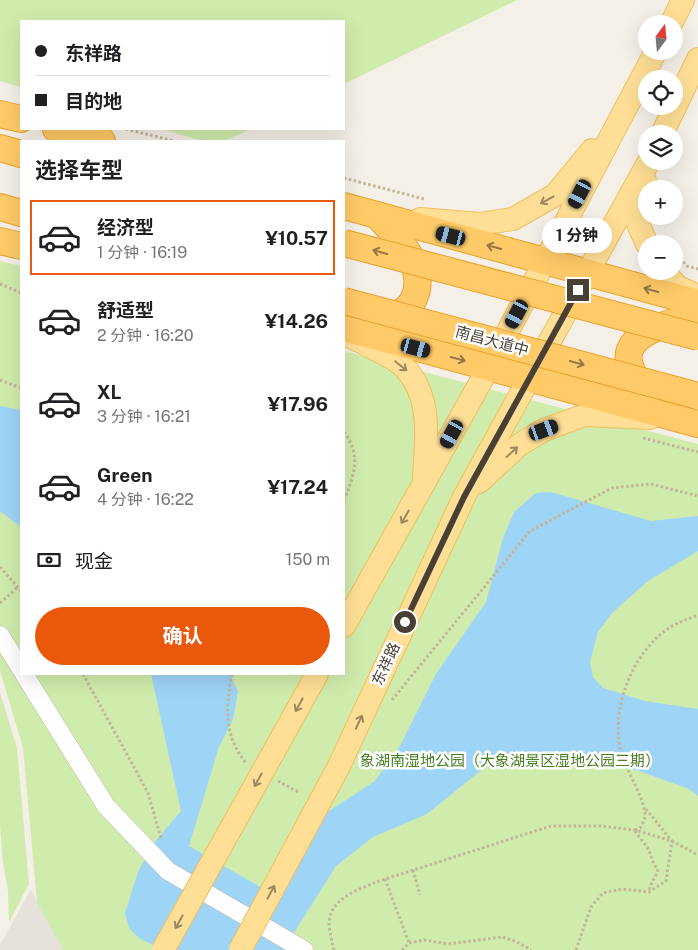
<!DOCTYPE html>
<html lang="zh">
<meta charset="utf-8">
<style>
:root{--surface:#fff;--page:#f2f2f2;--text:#202124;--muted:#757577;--line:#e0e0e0;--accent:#ea580c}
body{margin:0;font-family:"Public Sans","Noto Sans SC",sans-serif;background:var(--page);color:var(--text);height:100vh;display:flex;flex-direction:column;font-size:19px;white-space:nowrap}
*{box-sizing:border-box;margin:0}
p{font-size:16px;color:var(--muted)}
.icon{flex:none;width:28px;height:28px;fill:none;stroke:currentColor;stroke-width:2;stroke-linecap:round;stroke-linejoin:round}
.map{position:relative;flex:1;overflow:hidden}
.panel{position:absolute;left:20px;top:140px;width:325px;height:535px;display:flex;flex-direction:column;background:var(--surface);border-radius:0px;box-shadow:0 5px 20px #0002}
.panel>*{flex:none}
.top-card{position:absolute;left:20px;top:20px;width:325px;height:110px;border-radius:0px;box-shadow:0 5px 20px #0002;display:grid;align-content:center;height:110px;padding:0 15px;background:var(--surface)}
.needle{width:32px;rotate:16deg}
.controls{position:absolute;left:638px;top:15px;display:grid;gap:10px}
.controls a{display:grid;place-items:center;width:45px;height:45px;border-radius:50%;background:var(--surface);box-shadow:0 5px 20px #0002;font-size:25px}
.end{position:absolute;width:22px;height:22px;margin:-11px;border:6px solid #484035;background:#fff;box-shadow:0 0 0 2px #fff}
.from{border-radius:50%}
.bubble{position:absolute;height:35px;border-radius:18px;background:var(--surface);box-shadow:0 5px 20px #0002;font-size:16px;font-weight:700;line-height:35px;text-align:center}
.car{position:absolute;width:15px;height:30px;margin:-15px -8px;border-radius:6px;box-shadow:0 0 4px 1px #0007;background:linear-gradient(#222 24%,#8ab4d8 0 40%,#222 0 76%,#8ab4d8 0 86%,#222 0)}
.top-card b{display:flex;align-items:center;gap:18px;height:48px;font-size:19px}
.top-card b+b{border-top:1px solid var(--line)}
.top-card i{width:12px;height:12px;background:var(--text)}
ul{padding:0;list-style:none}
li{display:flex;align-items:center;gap:15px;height:75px;margin:0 10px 8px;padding:0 5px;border:2px solid transparent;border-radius:0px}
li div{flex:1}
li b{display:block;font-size:19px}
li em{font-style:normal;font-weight:700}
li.on{border-color:var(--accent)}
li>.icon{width:45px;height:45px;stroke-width:1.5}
h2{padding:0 15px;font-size:22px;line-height:60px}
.pay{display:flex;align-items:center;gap:12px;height:55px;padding:0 15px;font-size:19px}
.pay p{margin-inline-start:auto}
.primary-button{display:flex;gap:10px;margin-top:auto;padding:10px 15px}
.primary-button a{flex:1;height:58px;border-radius:30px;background:var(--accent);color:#fff;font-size:20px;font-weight:700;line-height:58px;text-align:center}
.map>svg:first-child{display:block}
</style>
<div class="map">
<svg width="698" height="950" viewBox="0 0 698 950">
<rect width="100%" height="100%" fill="#f5f0e7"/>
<polygon fill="#e7e1db" points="31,889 63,950 0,950 0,945"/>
<g fill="#d0ecac">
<polygon points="0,0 517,0 344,84 344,21 21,21 21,87 0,81"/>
<polygon points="161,129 251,129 225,141 203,141"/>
<polygon points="0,261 21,266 21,674 344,674 344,351 698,444 698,950 63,950 37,903 23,748 0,671"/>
<polygon points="0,693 17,748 29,884 9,922 8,891 3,863 0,826"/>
</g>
<g fill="#9ed4f6">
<polygon points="0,406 21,410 21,527 0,511"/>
<polygon points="551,492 651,521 698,516 698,551 648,581 612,613 598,632 590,662 593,677 603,688 645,701 698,709 698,796 689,789 636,770 524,752 495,759 427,814 373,837 336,866 283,950 162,950 139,938 129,928 125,913 138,872 153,844 181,811 151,674 230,674 238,691 233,719 219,747 189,846 276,896 326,813 375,781 400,746 436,674 486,602 503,538 514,512 536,493"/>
</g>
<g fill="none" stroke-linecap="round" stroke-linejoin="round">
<g stroke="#c1b8a8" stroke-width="19">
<g id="minor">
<polyline points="0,635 21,669"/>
<polyline points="24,674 106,806 168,871 304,950"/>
</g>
</g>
<g stroke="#edbf5c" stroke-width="24">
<g id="major">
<polyline points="671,24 683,0"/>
<polyline points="662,134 698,59"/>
<polyline points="645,181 638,224 647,244"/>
<polyline points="420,219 480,224 513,219 555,195 592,150"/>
<polyline points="663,271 678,287 698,296"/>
<path d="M347,335C360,342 396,358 404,367C433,397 426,440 424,478"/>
<polyline points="479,482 519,445 544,430 585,415 650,418"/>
<polyline points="344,626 489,367 656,51"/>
<polyline points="282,737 317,674"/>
<polyline points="339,766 464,497 649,161"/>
</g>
</g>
<g stroke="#eaa02b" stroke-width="28">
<g id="highway">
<polyline points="0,114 21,119"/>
<polyline points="56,129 102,141"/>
<polyline points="0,148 21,154"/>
<polyline points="344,206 698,303"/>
<polyline points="0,207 21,213"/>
<path d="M377,215C397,237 431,270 412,302C406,312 392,318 379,319"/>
<polyline points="0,241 21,246"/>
<polyline points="344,328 698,424"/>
<path d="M647,394C641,389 638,381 634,375C610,334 671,322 698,316"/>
</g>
</g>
<g stroke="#c4b498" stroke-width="3" stroke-dasharray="2.5 2.5" stroke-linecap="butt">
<polyline points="126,129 174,141"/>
<polyline points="344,178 424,199"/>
<polyline points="683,262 687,266 698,269"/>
<polyline points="0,284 21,293"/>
<polyline points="0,380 21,388"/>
<path d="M344,432C362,456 354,475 344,500"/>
<polyline points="643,438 698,452"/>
<polyline points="0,567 21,591"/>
<polyline points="0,603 18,587"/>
<polyline points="83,674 148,793 161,838"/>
<path d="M232,674C226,706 223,735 246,763"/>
<polyline points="392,700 530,531 612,488 651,484 698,496"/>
<polyline points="278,781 300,793"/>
<path d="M635,830L640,828C642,825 644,821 645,817C647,803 626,770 621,753C611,712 629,661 661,634C671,625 685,620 698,615"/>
<path d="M635,831C639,837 643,842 647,847C652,854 650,861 658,869C656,878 650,883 649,892"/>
<polyline points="413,870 420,895"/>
<polyline points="385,879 409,943"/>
<path d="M334,950C332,941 329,931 329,922C331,898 358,890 376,882L551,826H601L635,830L672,841L698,855"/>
<polyline points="402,950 409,943 424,940 448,944 502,937 515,941 531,950"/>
<polyline points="576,950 591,907 603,893 622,889 649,892 666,881 672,841 645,808"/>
</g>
<use href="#minor" stroke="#fff" stroke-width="18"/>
<use href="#major" stroke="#ffdf95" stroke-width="22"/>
<use href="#highway" stroke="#ffca67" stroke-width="26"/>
<g stroke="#edbf5c" stroke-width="24" stroke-linecap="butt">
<g id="major-bridge">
<polyline points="163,950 282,737"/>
<polyline points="240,950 339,766"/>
</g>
</g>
<g stroke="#eaa02b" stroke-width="28" stroke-linecap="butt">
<g id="highway-bridge">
<polyline points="344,243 698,337"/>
<polyline points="344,301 698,396"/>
</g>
</g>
<use href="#major-bridge" stroke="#ffdf95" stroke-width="22"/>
<use href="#highway-bridge" stroke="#ffca67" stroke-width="26"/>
</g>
<defs><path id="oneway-shaft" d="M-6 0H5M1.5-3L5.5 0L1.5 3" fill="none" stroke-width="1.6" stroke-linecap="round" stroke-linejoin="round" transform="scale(1.25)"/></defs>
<g stroke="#9a8860">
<use href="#oneway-shaft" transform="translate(547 200) rotate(151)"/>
<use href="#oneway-shaft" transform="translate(401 366) rotate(39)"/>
<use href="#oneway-shaft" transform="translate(512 452) rotate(-43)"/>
<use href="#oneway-shaft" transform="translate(405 517) rotate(120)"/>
<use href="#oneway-shaft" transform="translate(299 705) rotate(119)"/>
<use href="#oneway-shaft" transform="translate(359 722) rotate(-65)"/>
<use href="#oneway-shaft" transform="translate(258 780) rotate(119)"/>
<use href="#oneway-shaft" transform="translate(271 892) rotate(-62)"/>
<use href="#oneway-shaft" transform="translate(179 922) rotate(119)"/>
</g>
<g stroke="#917749">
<use href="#oneway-shaft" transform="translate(494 247) rotate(-165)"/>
<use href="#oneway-shaft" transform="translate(380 252) rotate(-165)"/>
<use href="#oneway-shaft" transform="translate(651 290) rotate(-165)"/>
<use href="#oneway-shaft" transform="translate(458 359) rotate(15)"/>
<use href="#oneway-shaft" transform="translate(577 363) rotate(15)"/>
</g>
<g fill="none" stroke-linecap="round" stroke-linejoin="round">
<polyline stroke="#484035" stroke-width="6" points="405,622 464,497 578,290"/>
</g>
<g text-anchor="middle" stroke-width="5" stroke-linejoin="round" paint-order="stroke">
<g font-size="15" fill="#484035" stroke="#fff">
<text transform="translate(492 341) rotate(15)" y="5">南昌大道中</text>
<text transform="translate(386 664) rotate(-65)" y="5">东祥路</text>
</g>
<g font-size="15" fill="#487f23" stroke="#fff">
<text x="510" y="766">象湖南湿地公园（大象湖景区湿地公园三期）</text>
</g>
</g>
</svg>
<div class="controls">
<a><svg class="needle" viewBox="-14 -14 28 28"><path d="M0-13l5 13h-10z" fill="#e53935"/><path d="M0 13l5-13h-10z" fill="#757577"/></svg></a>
<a><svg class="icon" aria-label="locate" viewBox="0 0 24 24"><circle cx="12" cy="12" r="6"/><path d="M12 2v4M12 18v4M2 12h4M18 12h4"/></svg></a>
<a><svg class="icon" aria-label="layers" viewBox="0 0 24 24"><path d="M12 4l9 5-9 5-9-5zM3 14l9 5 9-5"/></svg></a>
<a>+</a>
<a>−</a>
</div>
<i class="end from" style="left:405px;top:622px"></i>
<i class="end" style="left:578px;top:290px"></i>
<div class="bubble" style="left:542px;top:218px;width:70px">1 分钟</div>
<i class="car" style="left:580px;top:194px;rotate:208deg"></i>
<i class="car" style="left:451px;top:236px;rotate:285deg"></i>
<i class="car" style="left:517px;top:314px;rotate:208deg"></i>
<i class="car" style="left:416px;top:348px;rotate:105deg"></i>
<i class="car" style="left:544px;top:430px;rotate:70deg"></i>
<i class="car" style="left:452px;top:434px;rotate:209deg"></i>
<div class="top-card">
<b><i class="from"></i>东祥路</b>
<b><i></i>目的地</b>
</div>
<section class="panel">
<h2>选择车型</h2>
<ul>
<li class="on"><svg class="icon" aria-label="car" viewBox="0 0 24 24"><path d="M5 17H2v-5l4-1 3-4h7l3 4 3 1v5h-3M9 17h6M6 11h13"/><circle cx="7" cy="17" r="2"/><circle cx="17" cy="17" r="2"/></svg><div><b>经济型</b><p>1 分钟 · 16:19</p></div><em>¥10.57</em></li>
<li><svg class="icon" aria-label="car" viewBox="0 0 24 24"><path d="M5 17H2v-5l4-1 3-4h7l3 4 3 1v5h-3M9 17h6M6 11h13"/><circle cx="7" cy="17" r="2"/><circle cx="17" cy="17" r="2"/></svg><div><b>舒适型</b><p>2 分钟 · 16:20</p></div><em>¥14.26</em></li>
<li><svg class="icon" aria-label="car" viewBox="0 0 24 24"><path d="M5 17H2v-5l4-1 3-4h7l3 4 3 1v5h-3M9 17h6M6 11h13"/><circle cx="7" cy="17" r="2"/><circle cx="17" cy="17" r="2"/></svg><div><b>XL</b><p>3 分钟 · 16:21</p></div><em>¥17.96</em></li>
<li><svg class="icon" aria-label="car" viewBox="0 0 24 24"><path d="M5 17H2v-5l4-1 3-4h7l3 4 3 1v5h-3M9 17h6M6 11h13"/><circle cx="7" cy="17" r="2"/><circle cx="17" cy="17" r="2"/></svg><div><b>Green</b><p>4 分钟 · 16:22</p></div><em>¥17.24</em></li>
</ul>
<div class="pay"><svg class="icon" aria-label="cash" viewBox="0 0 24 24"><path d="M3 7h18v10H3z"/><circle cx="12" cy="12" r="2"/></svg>现金<p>150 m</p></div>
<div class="primary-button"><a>确认</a></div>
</section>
</div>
